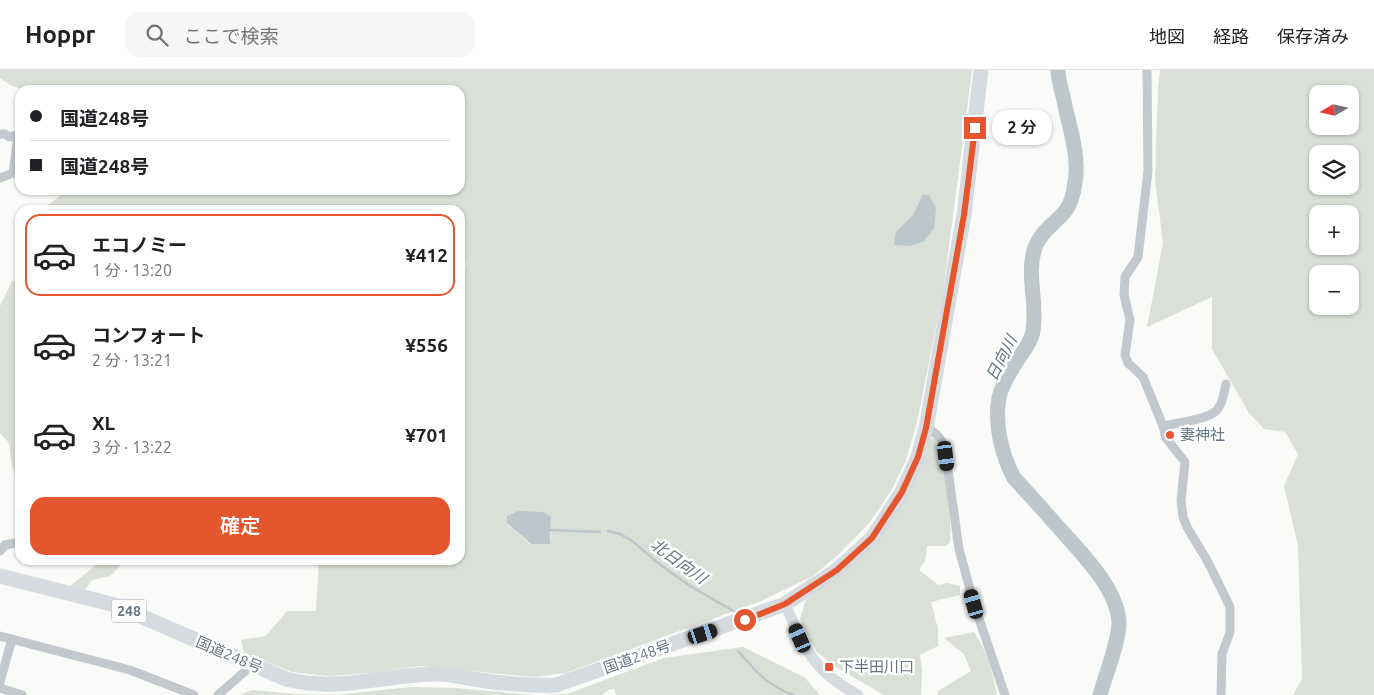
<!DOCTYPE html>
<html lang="ja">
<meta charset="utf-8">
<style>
:root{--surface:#fff;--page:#f6f6f6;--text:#202124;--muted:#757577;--line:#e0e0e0;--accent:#e4572e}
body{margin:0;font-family:Ubuntu,"Noto Sans JP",sans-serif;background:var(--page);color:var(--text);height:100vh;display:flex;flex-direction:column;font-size:19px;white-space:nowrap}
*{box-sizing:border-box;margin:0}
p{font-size:16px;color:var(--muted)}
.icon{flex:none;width:28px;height:28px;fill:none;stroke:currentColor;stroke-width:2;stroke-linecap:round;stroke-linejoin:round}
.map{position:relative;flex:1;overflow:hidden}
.drawer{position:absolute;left:15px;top:135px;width:450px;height:360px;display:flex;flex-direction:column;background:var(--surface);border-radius:15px;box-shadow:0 1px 4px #0004}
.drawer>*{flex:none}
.guide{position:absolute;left:15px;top:15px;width:450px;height:110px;border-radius:15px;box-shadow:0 1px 4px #0004;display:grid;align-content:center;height:110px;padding:0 15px;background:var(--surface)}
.needle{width:32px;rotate:261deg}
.fabs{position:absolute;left:1309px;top:15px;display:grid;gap:10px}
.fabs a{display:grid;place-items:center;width:50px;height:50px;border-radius:10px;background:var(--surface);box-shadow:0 1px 4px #0004;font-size:25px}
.end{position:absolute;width:22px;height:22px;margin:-11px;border:6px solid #e4572e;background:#fff;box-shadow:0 0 0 2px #fff}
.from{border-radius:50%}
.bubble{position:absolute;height:35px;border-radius:15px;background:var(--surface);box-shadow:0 1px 4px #0004;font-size:16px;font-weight:600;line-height:35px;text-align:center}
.car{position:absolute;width:15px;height:30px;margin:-15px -8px;border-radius:6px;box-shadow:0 0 4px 1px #0007;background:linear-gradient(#222 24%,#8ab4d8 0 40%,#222 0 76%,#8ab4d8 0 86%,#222 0)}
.guide b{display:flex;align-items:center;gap:18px;height:48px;font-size:19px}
.guide b+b{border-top:1px solid var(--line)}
.guide i{width:12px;height:12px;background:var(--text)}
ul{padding:9px 0 0;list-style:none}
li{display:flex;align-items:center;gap:15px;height:82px;margin:0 10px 8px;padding:0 5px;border:2px solid transparent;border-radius:15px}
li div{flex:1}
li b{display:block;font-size:19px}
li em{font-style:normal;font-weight:600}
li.on{border-color:var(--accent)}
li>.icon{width:45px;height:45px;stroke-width:1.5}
.button{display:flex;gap:10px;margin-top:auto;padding:10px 15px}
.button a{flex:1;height:58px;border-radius:15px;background:var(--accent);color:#fff;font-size:20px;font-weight:600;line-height:58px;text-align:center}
header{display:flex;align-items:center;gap:30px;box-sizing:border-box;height:70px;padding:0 25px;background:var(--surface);border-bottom:1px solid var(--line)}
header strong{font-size:24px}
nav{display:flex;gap:28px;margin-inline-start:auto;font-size:18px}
.search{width:350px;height:45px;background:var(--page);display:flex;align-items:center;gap:12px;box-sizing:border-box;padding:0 18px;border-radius:15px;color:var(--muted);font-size:19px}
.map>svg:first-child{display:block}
</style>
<header>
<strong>Hoppr</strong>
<div class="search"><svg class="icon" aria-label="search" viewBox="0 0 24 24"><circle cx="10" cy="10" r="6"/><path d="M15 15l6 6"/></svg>ここで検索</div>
<nav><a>地図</a><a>経路</a><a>保存済み</a></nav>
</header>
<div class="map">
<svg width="1374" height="625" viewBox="0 0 1374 625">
<rect width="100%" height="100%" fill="#fafaf8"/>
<g fill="#dadfd7" fill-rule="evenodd">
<path d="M0,0H972L943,222L917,352L906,390L891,421L870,452L839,484L813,506L761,531L566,603L534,607L420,596L373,603L328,606L292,602L244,583L241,570L266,566L287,541H316L319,490H460V229L462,228L466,192L460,184V140H42L67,120H460V20H24L10,15L0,8ZM923,125L909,176L905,154L913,145ZM551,447V469L530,474L507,454Z"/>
<path d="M1160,0H1374V625H1293L1302,609L1298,476L1284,416L1298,384L1285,362L1264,359L1249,343L1212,279V227L1147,257L1163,173L1155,110L1158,19ZM1318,24H1350V56H1318ZM1318,84H1350V116H1318ZM1318,144H1350V176H1318ZM1318,204H1350V236H1318Z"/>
<polygon points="12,211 20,211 20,432 19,419 11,391 9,373 0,363 0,236"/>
<path d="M935,368C945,397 952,441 950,472L946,476H927L925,491L919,500L938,515L947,513L960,516V525L931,532L938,559V576L920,585L922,601L921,625H884L839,599L816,581L800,549L806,530L842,503L930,369Z"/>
<polygon points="102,490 126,490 110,506 92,510 84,521 69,517"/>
<path d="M974,562C987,581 992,601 997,624L995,625H937L938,621L971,601L964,584L944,568Z"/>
<polygon points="743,577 804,607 820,625 616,625 614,619 610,619 601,625 541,625 567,624 664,588"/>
<polygon points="411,617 455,618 534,625 334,625"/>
<polygon points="252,620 295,624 333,625 239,625"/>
</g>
<g fill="#bbc7cb">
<polygon points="923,124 930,126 936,138 934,159 923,172 909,176 894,175 896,162 913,145"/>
<polygon points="519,441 543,442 551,447 550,474 531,474 507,453 507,446"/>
</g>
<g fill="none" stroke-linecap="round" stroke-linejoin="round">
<g stroke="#bbc7cb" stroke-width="2.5">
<polyline points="551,460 600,462"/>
<polyline points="608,461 620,464 631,470 658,493 690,516 735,542"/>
<path d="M739,582C756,602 768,616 794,625"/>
</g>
<path stroke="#bbc7cb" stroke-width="15" d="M1058,0C1058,9 1061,18 1063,26C1068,53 1080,85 1075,112C1074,121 1072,132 1066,140C1057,152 1042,160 1036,175C1025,202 1038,233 1033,261C1031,273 1021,284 1015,294C1009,304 1001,316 999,328C994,355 1002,385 1014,408C1030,425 1045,442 1060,459C1082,484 1116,517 1119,551C1120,570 1105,606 1100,625"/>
<g stroke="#c3c8cc" stroke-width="9">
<polyline points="1147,0 1148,101 1138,187 1125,207 1124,225 1130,250 1125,285 1128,293 1143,307 1163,356 1166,368 1185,392 1181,431 1183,447 1187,457 1208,492 1230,537 1230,562 1222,584 1221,625"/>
<polyline points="0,64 5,64 9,67 18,65 13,103 0,108"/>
<path d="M1163,356C1177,353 1208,350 1217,340C1223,333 1224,323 1226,314"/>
<path d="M926,358C940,364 943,371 946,386L959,479L974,534L1005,625"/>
<polyline points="0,481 5,475 20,472"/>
<polyline points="0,566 130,600 194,625"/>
<polyline points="0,612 12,569"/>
<polyline points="0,618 22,625"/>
<polyline points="218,625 252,595"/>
</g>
<path stroke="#d6dbdf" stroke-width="11" d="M785,534C805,579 813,601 858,625"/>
<path stroke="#d6dbdf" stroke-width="15" d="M0,506L115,535L286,609C340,623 385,604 438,604C452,604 466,608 480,610C505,614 530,616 556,615L785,534L837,500L872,468L902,422L918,387L926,358L964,145L981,0"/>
</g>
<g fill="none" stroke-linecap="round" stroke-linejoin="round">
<polyline stroke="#e4572e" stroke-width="6" points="745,550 785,534 837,500 872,468 902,422 918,387 926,358 964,145 975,58"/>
</g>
<g fill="#e4572e" stroke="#fff" stroke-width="2">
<circle cx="1170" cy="365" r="5"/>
<rect x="824" y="592" width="10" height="10" rx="2.5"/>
</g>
<g text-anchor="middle" stroke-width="5" stroke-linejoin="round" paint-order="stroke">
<rect fill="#fff" stroke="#939fa8" stroke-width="1" x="111.5" y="529.5" width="35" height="23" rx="4"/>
<g font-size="14" font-weight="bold" fill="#657683">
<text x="129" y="546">248</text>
</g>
<g font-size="15" fill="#657683" stroke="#fff" text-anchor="start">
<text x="1180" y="370">妻神社</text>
<text x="839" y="602">下半田川口</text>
</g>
<g font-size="15" fill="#657683" stroke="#fff">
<text transform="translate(229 585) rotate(23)" y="5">国道248号</text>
<text transform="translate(637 587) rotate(-20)" y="5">国道248号</text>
</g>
<g font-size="16" font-style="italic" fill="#60757c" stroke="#fff">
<text transform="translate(1001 288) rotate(-63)" y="6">日向川</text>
<text transform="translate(679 491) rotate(36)" y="6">北日向川</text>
</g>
</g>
</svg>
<div class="fabs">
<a><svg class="needle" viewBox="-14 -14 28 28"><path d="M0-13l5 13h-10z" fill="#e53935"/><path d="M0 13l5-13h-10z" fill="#757577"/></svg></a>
<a><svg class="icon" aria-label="layers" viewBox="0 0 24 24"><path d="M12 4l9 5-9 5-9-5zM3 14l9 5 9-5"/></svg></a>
<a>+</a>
<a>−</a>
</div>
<i class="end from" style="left:745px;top:550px"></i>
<i class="end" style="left:975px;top:58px"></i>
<div class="bubble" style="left:992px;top:40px;width:60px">2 分</div>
<i class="car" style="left:946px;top:386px;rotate:173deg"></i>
<i class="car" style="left:974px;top:534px;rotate:344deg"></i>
<i class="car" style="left:703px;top:564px;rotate:72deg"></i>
<i class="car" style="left:800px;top:568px;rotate:336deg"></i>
<div class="guide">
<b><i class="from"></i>国道248号</b>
<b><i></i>国道248号</b>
</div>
<section class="drawer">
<ul>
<li class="on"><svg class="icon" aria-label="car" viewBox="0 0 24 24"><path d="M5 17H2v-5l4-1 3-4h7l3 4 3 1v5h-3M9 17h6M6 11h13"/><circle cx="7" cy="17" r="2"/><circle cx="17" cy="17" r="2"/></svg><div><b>エコノミー</b><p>1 分 · 13:20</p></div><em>¥412</em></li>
<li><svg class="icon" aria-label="car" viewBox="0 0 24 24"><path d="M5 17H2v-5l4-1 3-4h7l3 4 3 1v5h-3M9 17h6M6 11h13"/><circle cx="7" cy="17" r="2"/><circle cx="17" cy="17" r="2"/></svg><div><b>コンフォート</b><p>2 分 · 13:21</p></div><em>¥556</em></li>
<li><svg class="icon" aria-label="car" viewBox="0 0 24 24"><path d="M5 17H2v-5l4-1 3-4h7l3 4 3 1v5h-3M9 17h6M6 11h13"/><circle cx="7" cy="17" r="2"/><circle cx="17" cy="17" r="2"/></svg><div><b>XL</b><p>3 分 · 13:22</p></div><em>¥701</em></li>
</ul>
<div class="button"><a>確定</a></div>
</section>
</div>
